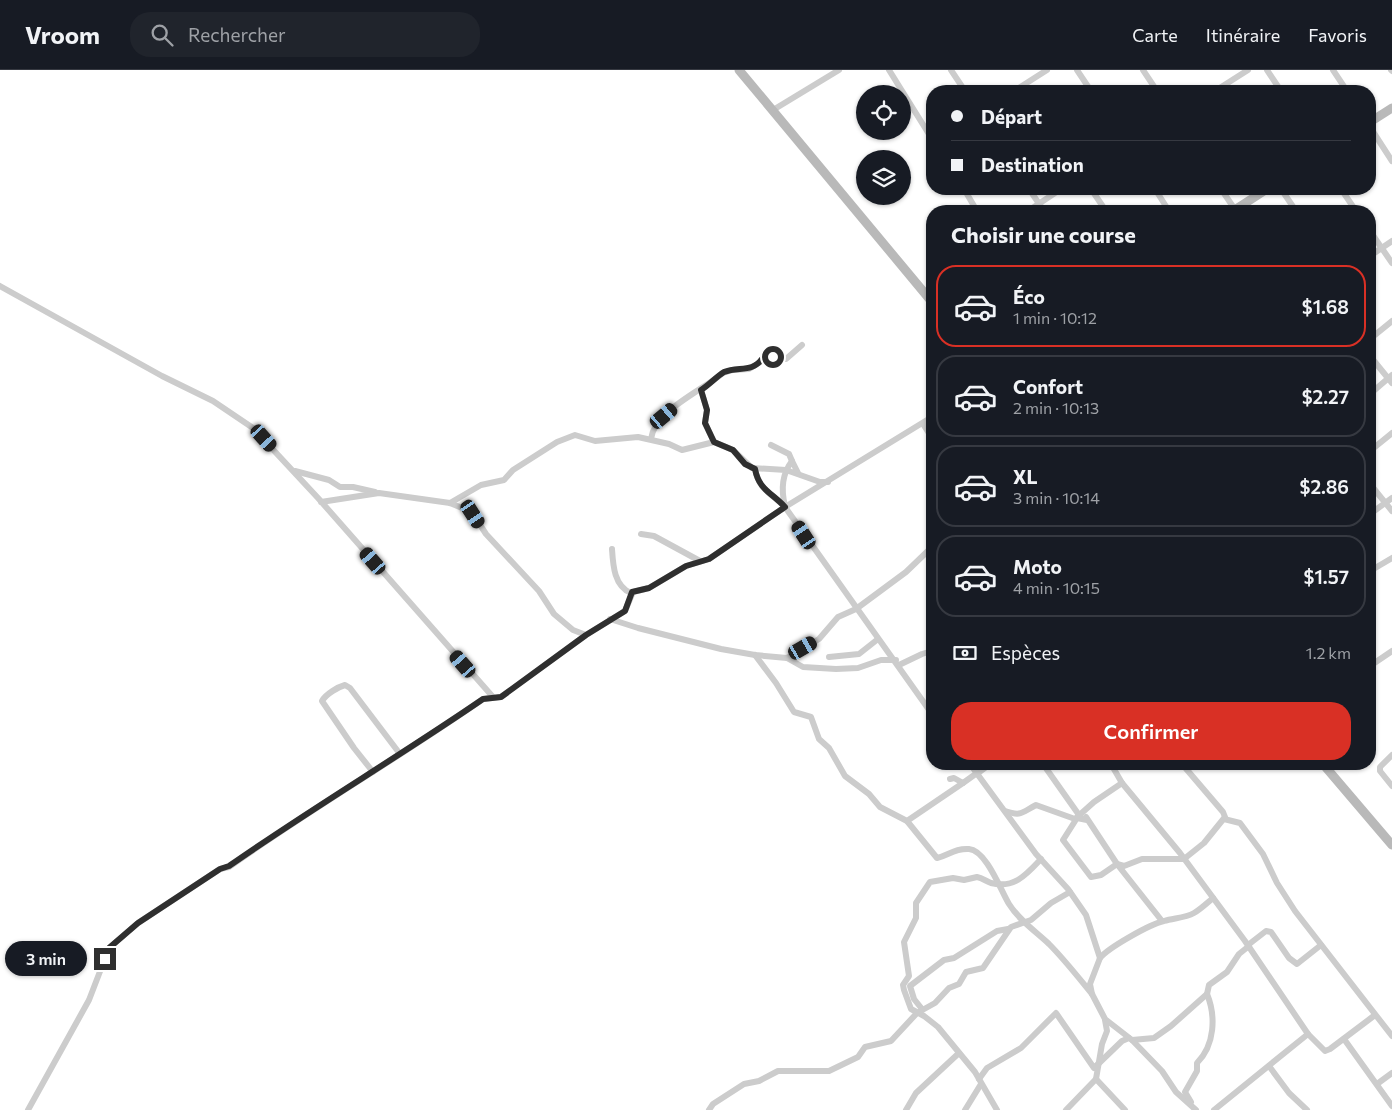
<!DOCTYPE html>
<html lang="fr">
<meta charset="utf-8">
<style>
:root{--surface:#171b24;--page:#20242c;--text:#f1f3f6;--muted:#9ea1a6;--line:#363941;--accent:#d93025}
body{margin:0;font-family:Commissioner,sans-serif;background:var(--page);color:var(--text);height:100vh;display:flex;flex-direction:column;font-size:19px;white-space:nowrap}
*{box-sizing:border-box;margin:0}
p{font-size:16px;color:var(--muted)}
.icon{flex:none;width:28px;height:28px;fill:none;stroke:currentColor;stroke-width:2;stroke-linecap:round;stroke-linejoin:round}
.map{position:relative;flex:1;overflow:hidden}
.side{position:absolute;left:926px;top:135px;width:450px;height:565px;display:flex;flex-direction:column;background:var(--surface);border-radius:20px;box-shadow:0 1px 4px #0004}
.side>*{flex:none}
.top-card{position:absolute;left:926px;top:15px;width:450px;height:110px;border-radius:20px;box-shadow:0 1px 4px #0004;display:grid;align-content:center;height:110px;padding:0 25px;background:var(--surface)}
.controls{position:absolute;left:856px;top:15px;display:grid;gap:10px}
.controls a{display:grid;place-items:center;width:55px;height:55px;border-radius:50%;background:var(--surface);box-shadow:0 1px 4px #0004;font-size:25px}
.end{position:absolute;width:22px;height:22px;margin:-11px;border:6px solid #2f2f2f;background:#fff;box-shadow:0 0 0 2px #fff}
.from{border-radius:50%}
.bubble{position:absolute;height:35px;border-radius:18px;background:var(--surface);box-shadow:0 1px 4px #0004;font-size:16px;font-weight:600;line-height:35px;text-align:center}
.car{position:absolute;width:15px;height:30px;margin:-15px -8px;border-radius:6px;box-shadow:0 0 4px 1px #0007;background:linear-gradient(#222 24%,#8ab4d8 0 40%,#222 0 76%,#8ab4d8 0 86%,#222 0)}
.top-card b{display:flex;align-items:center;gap:18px;height:48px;font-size:19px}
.top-card b+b{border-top:1px solid var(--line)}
.top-card i{width:12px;height:12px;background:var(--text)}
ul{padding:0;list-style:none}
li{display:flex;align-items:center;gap:15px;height:82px;margin:0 10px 8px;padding:0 15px;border:2px solid var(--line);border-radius:20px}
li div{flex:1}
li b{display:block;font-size:19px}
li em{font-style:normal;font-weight:600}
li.active{border-color:var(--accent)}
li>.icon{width:45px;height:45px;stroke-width:1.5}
h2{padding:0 25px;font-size:22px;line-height:60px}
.pay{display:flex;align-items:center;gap:12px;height:55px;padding:0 25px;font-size:19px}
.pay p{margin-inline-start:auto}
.action{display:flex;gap:10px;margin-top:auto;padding:10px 25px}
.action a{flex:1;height:58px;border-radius:20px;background:var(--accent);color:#fff;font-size:20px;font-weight:600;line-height:58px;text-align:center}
header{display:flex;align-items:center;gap:30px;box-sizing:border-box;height:70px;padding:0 25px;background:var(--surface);border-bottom:1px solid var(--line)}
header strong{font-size:24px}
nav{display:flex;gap:28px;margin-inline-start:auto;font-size:18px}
.search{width:350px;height:45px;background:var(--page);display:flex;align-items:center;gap:12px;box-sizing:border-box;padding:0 18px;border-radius:20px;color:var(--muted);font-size:19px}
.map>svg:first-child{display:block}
</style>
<header>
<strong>Vroom</strong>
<div class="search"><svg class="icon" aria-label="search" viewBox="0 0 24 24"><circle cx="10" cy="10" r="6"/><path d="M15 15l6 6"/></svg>Rechercher</div>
<nav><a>Carte</a><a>Itinéraire</a><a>Favoris</a></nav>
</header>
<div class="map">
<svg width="1392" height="1040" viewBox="0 0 1392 1040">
<rect width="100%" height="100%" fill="#fff"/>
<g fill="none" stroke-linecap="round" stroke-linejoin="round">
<g stroke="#ccc" stroke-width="6">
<polyline points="889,0 932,69"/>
<polyline points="951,0 965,21"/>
<polyline points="1077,0 1091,21"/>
<polyline points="1143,0 1157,21"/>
<polyline points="1267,0 1281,21"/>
<polyline points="1333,0 1347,21"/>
<polyline points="1391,0 1392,1"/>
<polyline points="1014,21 1047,0"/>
<polyline points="1215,21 1248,0"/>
<polyline points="773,40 839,0"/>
<polyline points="1370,57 1392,91"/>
<polyline points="964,119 977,141"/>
<polyline points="1029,119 1044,141"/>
<polyline points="1091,119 1106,141"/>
<polyline points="1155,119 1169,141"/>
<polyline points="1221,119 1236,141"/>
<polyline points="1281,119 1296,141"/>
<polyline points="1341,119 1356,141"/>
<polyline points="1028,141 1061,119"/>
<polyline points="1370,161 1392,193"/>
<polyline points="1370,186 1392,171"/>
<polyline points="0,216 162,306 213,331 253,358 318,428 493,627"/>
<polyline points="1370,269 1392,251"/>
<polyline points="1370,286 1392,313"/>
<polyline points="701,320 707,340 705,353 714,372"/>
<polyline points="1370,324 1392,305"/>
<polyline points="923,354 932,368"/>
<path d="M651,369C654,341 703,320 723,303L733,300L749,299L767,288L786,289L802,275"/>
<polyline points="771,375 789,384 792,391"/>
<polyline points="1370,381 1392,363"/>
<path d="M755,399C759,420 771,423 785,437L932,644"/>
<polyline points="295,401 329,410 340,417 353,417 375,422"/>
<polyline points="1370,414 1392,441"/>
<polyline points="321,432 379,423 450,433 467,440 473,444 486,464 539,521 554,544 573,560 586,565"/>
<polyline points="450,433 481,415 504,410 513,400 557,372 575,365 595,371 638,367 669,374 682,380 714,372 733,380 752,398 786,400 820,412 828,412"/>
<path d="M785,436C781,420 782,404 792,391L798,403"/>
<polyline points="1370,444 1392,428"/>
<polyline points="641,464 654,466 700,491"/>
<path d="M612,479C613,495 614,516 631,523"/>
<polyline points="1370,501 1392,488"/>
<polyline points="610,549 638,558 721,579 755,585 787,588 819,569 838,547 856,539 906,502 932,477"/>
<path d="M755,585L776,613L794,642L811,647L819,669L829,678L845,706L869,724L880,737L907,751L937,788C949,785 955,778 969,779C986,780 1001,821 1009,834C1019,850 1035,861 1049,874C1064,889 1078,907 1092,924"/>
<polyline points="829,587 859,584 878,569"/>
<polyline points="787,588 803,597 836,599 858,598 881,590 896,590"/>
<polyline points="899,595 922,584 932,581"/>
<polyline points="1370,596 1392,581"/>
<polyline points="1392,685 1380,697 1380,701 1392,716"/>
<polyline points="970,694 1036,784 1068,819 1086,845 1100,888 1090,914 1092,924 1105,949 1132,970 1162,1001 1176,1022 1196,1040"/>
<polyline points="1043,694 1079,745"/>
<polyline points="1111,694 1122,713 1180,783 1245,871 1308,964 1325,981 1330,979 1375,945"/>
<path d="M373,702L354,678L322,631C326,624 338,617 345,615L350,618L400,684"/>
<polyline points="978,703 990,694"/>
<polyline points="950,709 954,708 963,713 977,703"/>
<path d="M1005,741C1022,747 1022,742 1036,735L1075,749L1094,732L1122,713"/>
<polyline points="1086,747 1117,794 1162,851"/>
<polyline points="1224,749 1240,753 1263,784 1277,813 1295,841 1392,966"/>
<polyline points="1087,750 1077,748 1063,770 1091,807 1101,805 1117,794 1124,796 1142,789 1184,789 1204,773 1225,747 1223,742 1182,694"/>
<polyline points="907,751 963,713"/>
<polyline points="1248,875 1266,861 1271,862 1289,888 1297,894 1321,875"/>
<path d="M1100,888C1108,878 1150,854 1164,851C1174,848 1185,848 1194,843C1201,839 1207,833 1213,828"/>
<polyline points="922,939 914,929 910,916 944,890 954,888 997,861 1008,859"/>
<polyline points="1344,969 1392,1036"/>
<polyline points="1132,970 1154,968 1171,956 1207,924 1209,915 1227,902 1239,884 1249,876"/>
<polyline points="1269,996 1289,1023 1307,1040"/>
<polyline points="979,1009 987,998 1021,978 1056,943 1094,998 1122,971 1129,968"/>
<polyline points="1096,1009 1125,1040"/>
<polyline points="1377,1014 1392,1003"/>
<path d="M1191,1032L1185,1022L1197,1001V993C1215,975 1216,946 1207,924"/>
<path d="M28,1040L89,930L109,878L138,853L220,799L229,797C312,738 400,687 483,629L501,627L586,565L625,541L633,522L649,518L686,496L709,489L785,437L932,347"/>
<polyline points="709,1040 713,1034 744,1014 759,1011 778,1001 829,1001 858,987 865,977 891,971 917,943 935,933 949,918 959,914 966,902 983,898 1011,857 1031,850 1051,833 1070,822"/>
<polyline points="906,1040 916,1023 959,983"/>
<polyline points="965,1040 981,1014"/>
<path d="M997,1040L975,1002L938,957L924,946L911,939L904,920L903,915L909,906L904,872L916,848V833L930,812L953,808L964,810L977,807C982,808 986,811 991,813C1014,819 1026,805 1041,789"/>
<polyline points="1066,1040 1096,1009 1102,974 1107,961 1105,950"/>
<polyline points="1214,1040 1308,964"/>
</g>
<g stroke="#b9b9b9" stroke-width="9">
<polyline points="739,0 932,232"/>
<polyline points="1370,52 1392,38"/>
<polyline points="1233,141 1267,119"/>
<polyline points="1323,694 1392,775"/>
</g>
</g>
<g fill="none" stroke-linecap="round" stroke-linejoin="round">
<path stroke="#2f2f2f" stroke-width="6" d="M105,889L109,878L138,853L220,799L229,796C312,738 400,686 483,629L501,627L586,565L625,541L632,522L649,518L686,496L709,489L785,437C771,422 759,420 755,399L745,394L733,380L714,372L705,353L707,340L701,320C709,315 716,307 724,302C738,296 752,303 762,289L773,287"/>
</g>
</svg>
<div class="controls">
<a><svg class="icon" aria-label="locate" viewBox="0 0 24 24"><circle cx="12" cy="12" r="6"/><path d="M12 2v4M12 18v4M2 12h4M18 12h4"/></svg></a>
<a><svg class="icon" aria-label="layers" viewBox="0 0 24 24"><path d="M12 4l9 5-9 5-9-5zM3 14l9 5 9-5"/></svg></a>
</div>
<i class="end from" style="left:773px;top:287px"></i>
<i class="end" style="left:105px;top:889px"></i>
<div class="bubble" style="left:5px;top:871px;width:82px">3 min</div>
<i class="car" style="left:664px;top:346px;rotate:50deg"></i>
<i class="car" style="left:264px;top:368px;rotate:138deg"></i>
<i class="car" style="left:473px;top:444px;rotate:147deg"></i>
<i class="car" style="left:804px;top:465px;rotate:327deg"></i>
<i class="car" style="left:373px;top:491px;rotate:319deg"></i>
<i class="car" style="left:803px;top:578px;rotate:60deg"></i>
<i class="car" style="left:463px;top:594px;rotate:319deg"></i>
<div class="top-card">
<b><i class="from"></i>Départ</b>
<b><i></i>Destination</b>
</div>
<section class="side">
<h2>Choisir une course</h2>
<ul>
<li class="active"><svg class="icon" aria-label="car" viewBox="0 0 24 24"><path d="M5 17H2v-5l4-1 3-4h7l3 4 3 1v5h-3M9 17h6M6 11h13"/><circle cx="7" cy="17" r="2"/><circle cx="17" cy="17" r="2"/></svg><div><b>Éco</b><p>1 min · 10:12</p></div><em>$1.68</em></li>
<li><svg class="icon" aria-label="car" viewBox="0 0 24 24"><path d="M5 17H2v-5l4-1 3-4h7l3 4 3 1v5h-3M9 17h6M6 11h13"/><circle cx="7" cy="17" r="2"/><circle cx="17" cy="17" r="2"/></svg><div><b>Confort</b><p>2 min · 10:13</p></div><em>$2.27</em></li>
<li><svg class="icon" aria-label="car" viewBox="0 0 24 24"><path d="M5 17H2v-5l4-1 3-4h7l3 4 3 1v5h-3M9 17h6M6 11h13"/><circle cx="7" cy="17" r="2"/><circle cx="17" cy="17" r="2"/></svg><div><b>XL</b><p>3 min · 10:14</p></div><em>$2.86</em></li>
<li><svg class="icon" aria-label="car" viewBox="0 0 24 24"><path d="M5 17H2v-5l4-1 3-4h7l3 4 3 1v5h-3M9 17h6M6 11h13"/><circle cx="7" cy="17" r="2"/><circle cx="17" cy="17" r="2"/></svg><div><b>Moto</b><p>4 min · 10:15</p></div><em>$1.57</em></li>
</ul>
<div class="pay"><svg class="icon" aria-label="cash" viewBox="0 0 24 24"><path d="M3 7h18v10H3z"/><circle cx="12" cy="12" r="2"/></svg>Espèces<p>1.2 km</p></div>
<div class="action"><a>Confirmer</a></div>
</section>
</div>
